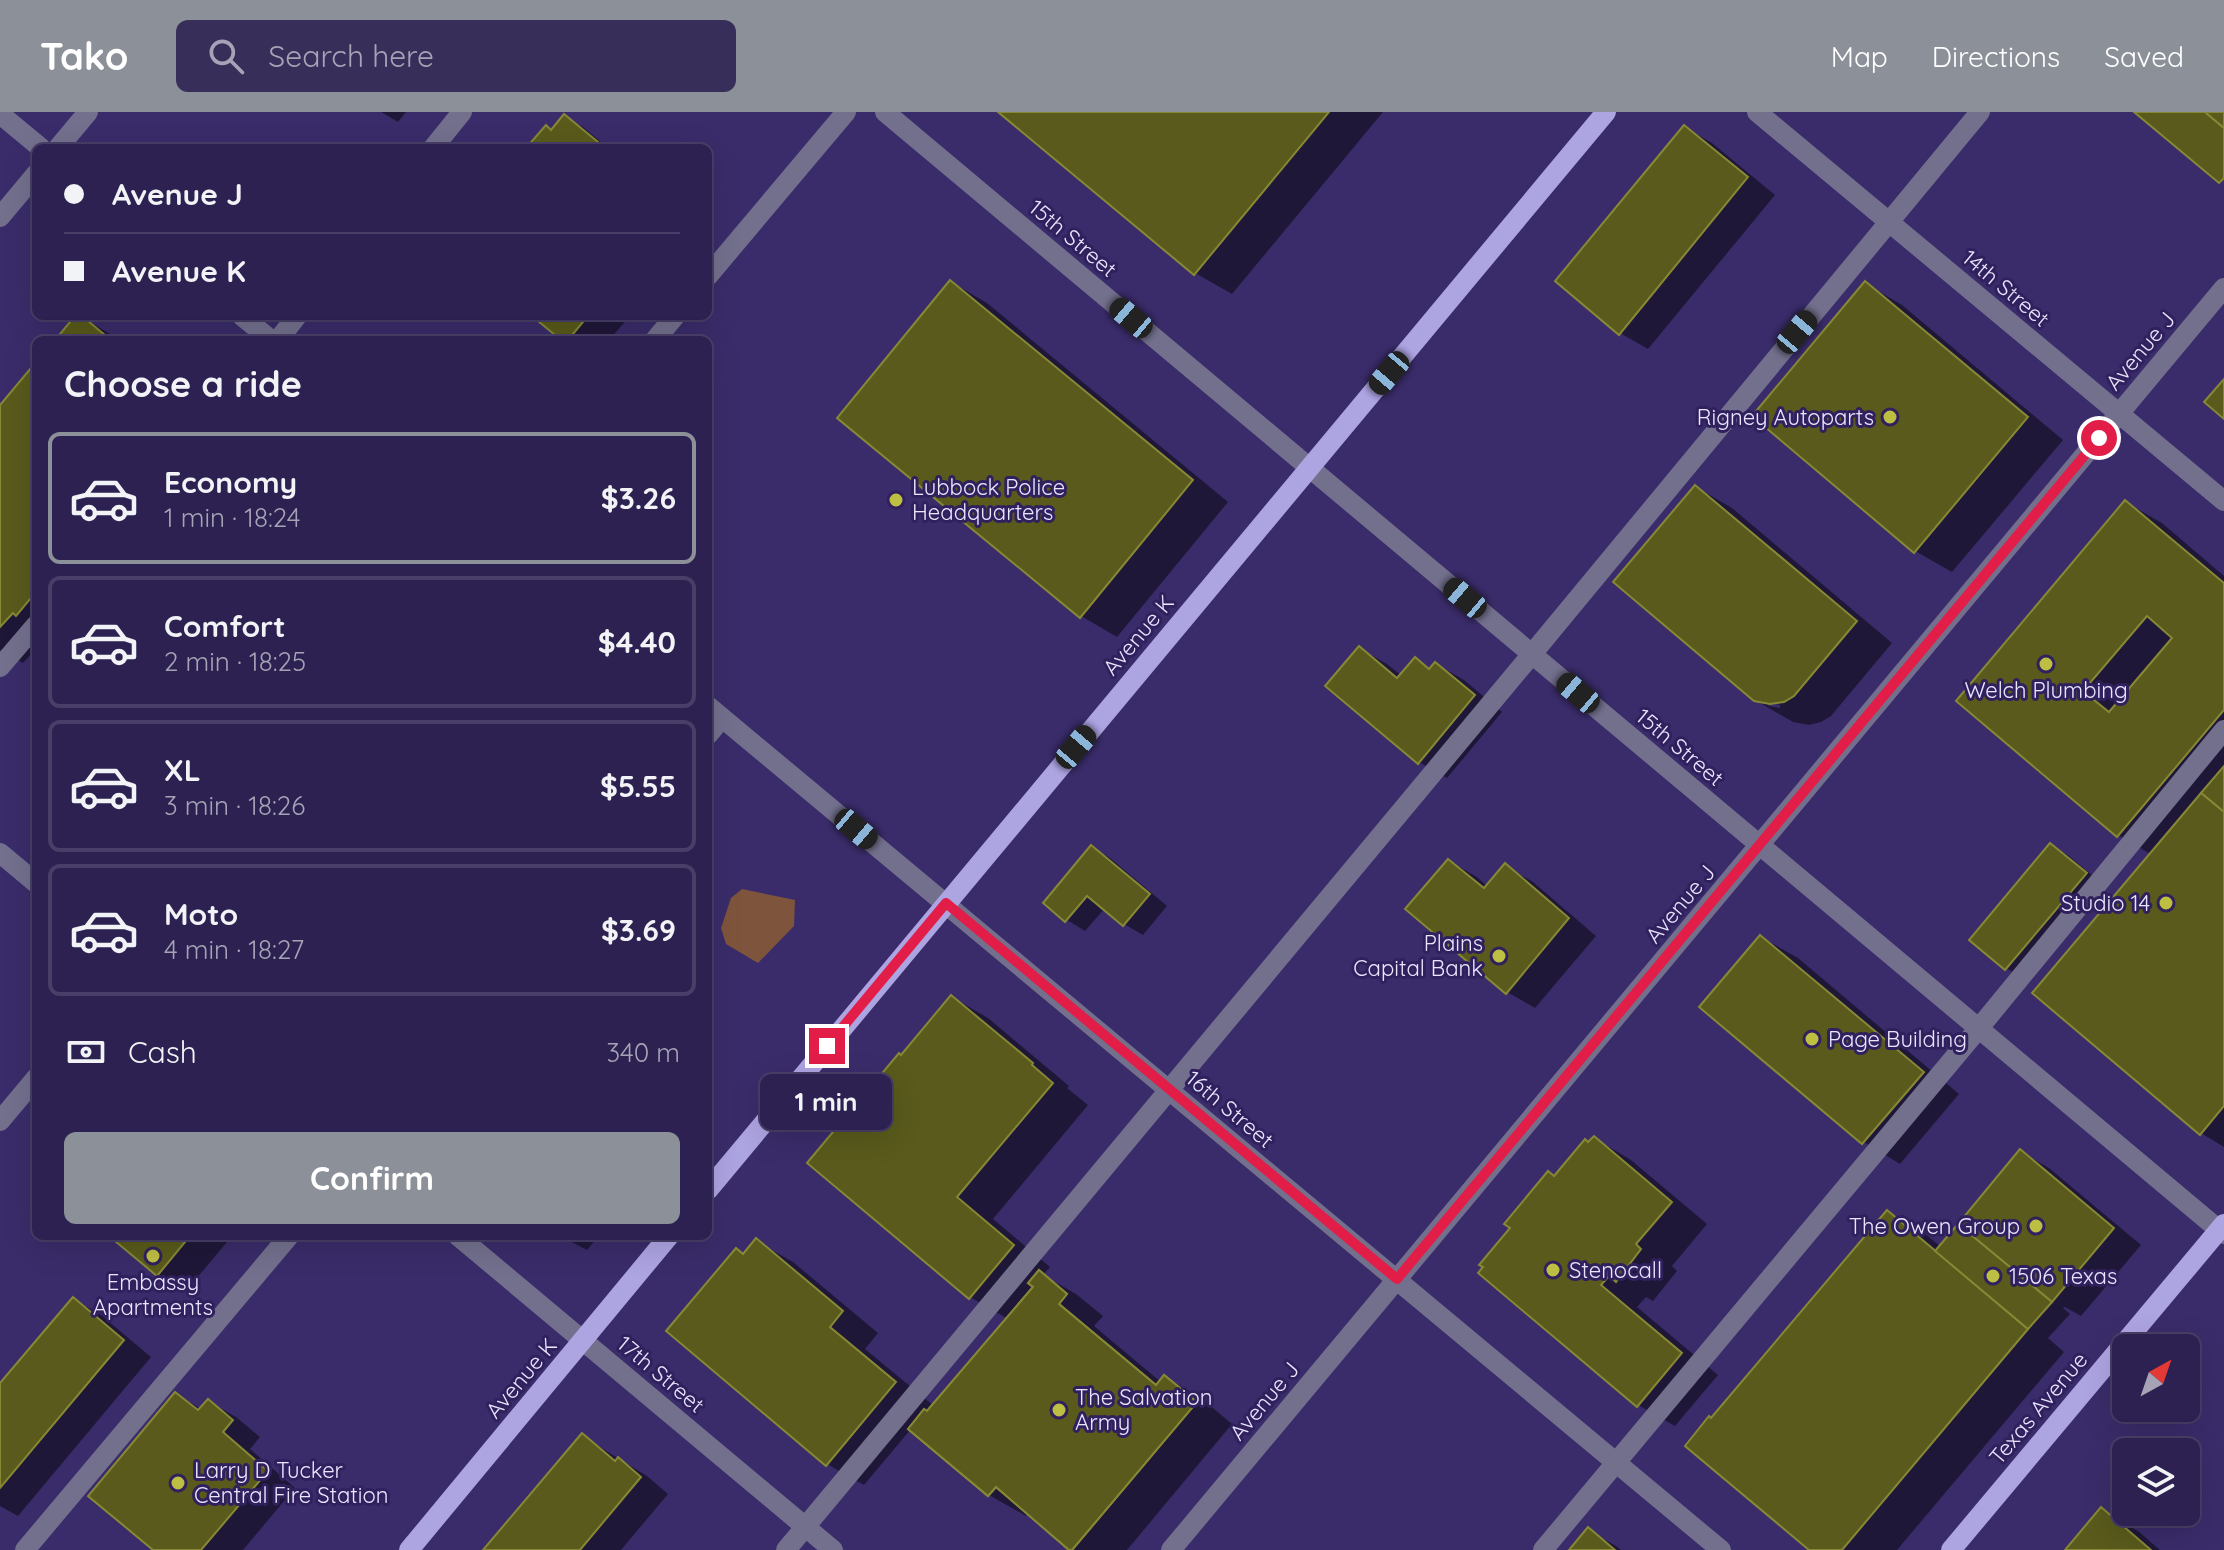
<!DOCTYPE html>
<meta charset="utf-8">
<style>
:root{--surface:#2c2150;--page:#382e5a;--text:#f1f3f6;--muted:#a6a3b7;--line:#483e67;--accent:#8c9099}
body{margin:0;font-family:Quicksand,sans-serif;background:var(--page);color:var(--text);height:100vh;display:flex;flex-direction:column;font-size:30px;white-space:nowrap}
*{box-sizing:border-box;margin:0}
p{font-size:26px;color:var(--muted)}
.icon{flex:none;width:44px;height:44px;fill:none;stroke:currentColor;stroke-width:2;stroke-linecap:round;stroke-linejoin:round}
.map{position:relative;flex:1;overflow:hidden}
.drawer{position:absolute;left:32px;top:224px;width:680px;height:904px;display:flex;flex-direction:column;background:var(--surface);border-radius:12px;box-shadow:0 8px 32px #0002,0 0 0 2px var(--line)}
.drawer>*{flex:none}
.top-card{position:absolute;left:32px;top:32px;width:680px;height:176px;border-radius:12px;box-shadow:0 8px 32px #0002,0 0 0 2px var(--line);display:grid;align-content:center;height:176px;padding:0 32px;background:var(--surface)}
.needle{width:52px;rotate:40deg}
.tools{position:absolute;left:2112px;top:1222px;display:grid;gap:16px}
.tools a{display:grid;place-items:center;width:88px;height:88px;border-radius:12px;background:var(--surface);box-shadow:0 8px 32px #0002,0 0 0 2px var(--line);font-size:40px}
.end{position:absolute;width:36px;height:36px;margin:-18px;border:10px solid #e11d48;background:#fff;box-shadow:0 0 0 4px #fff}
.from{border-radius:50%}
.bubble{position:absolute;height:56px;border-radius:12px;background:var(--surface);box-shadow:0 8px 32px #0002,0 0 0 2px var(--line);font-size:26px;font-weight:700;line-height:56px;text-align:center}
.car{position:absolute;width:24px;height:48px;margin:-24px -12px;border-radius:10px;box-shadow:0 0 6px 2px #0007;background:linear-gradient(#222 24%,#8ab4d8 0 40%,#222 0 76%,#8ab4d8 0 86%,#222 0)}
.top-card b{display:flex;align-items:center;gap:28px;height:76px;font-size:30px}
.top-card b+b{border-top:2px solid var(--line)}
.top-card i{width:20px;height:20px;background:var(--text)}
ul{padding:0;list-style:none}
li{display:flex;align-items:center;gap:24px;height:132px;margin:0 16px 12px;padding:0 16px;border:4px solid var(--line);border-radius:12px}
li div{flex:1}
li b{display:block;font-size:30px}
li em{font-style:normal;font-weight:700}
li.active{border-color:var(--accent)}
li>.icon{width:72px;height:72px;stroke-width:1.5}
h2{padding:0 32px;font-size:36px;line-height:96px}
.pay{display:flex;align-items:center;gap:20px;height:88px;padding:0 32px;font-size:30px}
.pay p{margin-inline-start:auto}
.button{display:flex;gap:16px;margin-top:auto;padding:16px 32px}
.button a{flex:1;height:92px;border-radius:12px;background:var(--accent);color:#fff;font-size:32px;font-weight:700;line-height:92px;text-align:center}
header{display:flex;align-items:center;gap:48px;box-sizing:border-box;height:112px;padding:0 40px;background:var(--accent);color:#fff}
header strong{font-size:38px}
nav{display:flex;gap:44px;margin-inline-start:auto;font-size:28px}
.search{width:560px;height:72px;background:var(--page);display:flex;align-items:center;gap:20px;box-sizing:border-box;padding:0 28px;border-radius:12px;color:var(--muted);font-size:30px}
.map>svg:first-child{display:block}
</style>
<header>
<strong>Tako</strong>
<div class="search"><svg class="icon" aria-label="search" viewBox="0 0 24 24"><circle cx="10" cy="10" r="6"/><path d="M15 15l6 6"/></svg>Search here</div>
<nav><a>Map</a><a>Directions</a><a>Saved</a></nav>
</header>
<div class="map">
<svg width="2224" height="1438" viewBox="0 0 2224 1438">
<rect width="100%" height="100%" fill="#3a2c6a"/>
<polygon fill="#7f543c" points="742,777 795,788 794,814 758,851 726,832 721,816 731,786"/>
<g fill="#0007" fill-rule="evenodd">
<polygon points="381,0 406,0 398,10"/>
<polygon points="1001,0 1383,0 1232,182 1195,161"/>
<polygon points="564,5 583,15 608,36 529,36 552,19"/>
<polygon points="1684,15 1712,31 1775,83 1648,237 1620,221"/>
<polygon points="951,170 987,191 1228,390 1117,525 1081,504"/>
<polygon points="1866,172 1902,193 2063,328 1952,460 1915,439"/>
<polygon points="77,204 80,204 120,228 57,228"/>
<polygon points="536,204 630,204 609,228 564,228"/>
<polygon points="36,253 36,537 23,551 0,538 0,296"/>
<path d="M1696,375L1732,396L1892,531L1831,604L1821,610L1809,613L1793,610L1755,588ZM1764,589L1780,593V596L1769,594Z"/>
<polygon points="2125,390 2162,411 2224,464 2224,1035 2201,1021 2152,743 2118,723 1958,588"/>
<polygon points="1359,536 1387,552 1402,564 1415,548 1431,557 1436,552 1464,568 1502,600 1447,666 1419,650"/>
<polygon points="2051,733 2069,744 2104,773 2025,867 2006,856"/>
<polygon points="1092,735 1110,746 1167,794 1143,823 1124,812 1105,796 1085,819 1067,808 1045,791"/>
<polygon points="1449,749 1477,765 1488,775 1505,754 1533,770 1596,824 1535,896 1507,880"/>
<polygon points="1761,825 1798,846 1959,982 1900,1052 1864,1030 1702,894"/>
<polygon points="952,885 988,906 1069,974 1067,976 1088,993 993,1107 1050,1155 1043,1163 1076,1182 1103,1204 1094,1214 1161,1270 1165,1265 1201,1286 1232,1312 1127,1438 1072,1438 1028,1401 1026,1404 989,1383 911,1317 864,1373 827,1352 744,1143 756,1129 793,1150 878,1221 865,1237 934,1294 1008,1207 970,1185 902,945"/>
<polygon points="1594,1026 1631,1048 1707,1112 1672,1154 1677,1159 1653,1189 1646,1185 1637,1195 1718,1263 1675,1314 1638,1293 1555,1065"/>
<polygon points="2021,1040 2049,1056 2141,1133 2081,1204 2065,1195 2063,1196 2070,1202 2048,1226 2064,1240 1897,1438 1812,1438 1712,1308 1887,1100 1924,1121 1941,1135"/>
<polygon points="112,1124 232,1124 186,1179 158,1162"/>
<polygon points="560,1124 597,1124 598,1125 587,1138"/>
<polygon points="73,1187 101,1203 151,1245 18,1404 0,1394 0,1274"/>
<polygon points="176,1282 201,1297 208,1289 236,1305 260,1325 250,1337 295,1376 243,1438 156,1438"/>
<polygon points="582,1324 647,1364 668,1382 621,1438 485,1438"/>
<polygon points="2101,1398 2138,1419 2160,1438 2067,1438"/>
<polygon points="1588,1418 1616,1434 1621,1438 1571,1438"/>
</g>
<g fill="#595a1b" stroke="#878836" stroke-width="2" fill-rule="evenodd">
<polygon points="998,0 1329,0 1194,163"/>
<polygon points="2134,0 2205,0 2224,16 2224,66 2219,71"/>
<polygon points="2205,0 2224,0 2224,16"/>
<polygon points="564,2 603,34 601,36 526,36 546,13 551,18"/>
<polygon points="1684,13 1748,65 1619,223 1555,169"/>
<polygon points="950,168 1193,368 1080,506 837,306"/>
<polygon points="1865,169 2028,305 1914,441 1752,304"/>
<polygon points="75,204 82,204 111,228 55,228"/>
<polygon points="532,204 588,204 568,228 561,228"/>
<polygon points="36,250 36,480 16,504 13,501 0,515 0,293"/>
<polygon points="2224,267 2224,307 2204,290"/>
<polygon points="1695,373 1857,509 1794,584 1784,590 1770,592 1754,589 1613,470"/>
<path d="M2125,388L2224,471V598L2117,725L1956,589ZM2147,504L2172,526L2109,600L2083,579Z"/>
<polygon points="1359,534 1397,566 1415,545 1429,557 1435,550 1475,583 1418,652 1325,574"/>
<polygon points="2224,654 2224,700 2201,681"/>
<polygon points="2201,681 2224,700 2224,994 2200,1023 2032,881"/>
<polygon points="2050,731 2087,761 2005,858 1969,828"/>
<polygon points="1091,733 1150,782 1123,814 1087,784 1065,810 1043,791"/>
<polygon points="1448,747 1484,776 1505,751 1569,806 1506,882 1405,797"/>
<polygon points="1760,823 1924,960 1862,1032 1699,895"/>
<polygon points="951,883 1033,951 1032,953 1053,971 957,1085 1014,1133 969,1187 807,1051 899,941 901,943"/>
<polygon points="1594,1024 1672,1090 1636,1132 1641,1137 1616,1170 1609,1164 1601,1173 1682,1241 1637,1295 1478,1161 1483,1155 1479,1153 1510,1116 1504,1112 1548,1059 1554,1064 1585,1027 1588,1030"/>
<polygon points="2020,1037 2114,1116 2052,1190 1958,1112"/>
<polygon points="1887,1098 2028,1217 1842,1438 1809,1438 1685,1334 1709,1304 1711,1306"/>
<polygon points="1958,1112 2052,1190 2028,1217 1935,1139"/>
<polygon points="109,1124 190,1124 157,1164"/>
<polygon points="756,1126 843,1199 830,1215 896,1270 826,1354 666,1219 736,1136 743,1142"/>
<polygon points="1039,1158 1067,1182 1059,1192 1156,1273 1164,1263 1197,1290 1072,1438 1069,1438 996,1375 988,1384 908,1317 924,1297 927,1299 1033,1175 1028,1171"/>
<polygon points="1039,1158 1067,1182 1059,1192 1156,1273 1164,1263 1197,1290 1072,1438 1069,1438 996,1375 988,1384 908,1317 924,1297 927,1299 1033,1175 1028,1171"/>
<polygon points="73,1185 124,1228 0,1376 0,1271"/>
<polygon points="175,1280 198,1298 208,1287 233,1308 223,1320 268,1359 201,1438 153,1438 88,1384"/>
<polygon points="582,1321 615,1349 618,1345 641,1365 580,1438 483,1438"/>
<polygon points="2101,1395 2151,1438 2065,1438"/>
<polygon points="1588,1415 1615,1438 1569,1438"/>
</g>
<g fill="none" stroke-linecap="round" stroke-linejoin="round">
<g stroke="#73708e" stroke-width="20">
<polyline points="885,0 2224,1122"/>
<polyline points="1757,0 2224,389"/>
<polyline points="0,2 41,36"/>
<polyline points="58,36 88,0"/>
<polyline points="433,36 462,0"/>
<polyline points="0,105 36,62"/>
<polyline points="708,164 846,0"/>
<polyline points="242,204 271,228"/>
<polyline points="278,228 297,204"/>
<polyline points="655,228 675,204"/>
<polyline points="0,555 36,513"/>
<polyline points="708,594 1721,1438"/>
<polyline points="708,623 722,606"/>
<polyline points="0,741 36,771"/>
<polyline points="0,1009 36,966"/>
<polyline points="458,1124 833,1438"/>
<polyline points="25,1438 289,1124"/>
<polyline points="786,1438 1532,542 1980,0"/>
<polyline points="1171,1438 2224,176"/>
<polyline points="1543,1438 1979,916 2224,618"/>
</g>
<g stroke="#ada4e2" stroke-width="20">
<polyline points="708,1078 1606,0"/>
<polyline points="409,1438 669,1124"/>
<polyline points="1951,1438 2224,1112"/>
</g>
</g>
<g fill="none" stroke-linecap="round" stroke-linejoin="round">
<polyline stroke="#e11d48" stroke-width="10" points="827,934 946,791 1397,1167 2099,326"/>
</g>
<g fill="#bdbf43" stroke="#30215e" stroke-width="3">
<circle cx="1890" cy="305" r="8"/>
<circle cx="896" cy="388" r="8"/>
<circle cx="2046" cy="552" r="8"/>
<circle cx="2166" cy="791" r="8"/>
<circle cx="1499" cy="844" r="8"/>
<circle cx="1812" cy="927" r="8"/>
<circle cx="2036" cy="1114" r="8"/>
<circle cx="153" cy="1144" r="8"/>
<circle cx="1553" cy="1158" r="8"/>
<circle cx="1993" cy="1164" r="8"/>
<circle cx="1059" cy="1298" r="8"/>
<circle cx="178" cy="1371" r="8"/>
</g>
<g text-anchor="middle" stroke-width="6" stroke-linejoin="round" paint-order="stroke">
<g font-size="22" fill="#e8e6fd" stroke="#30215e">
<text transform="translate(1073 126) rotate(40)" y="8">15th Street</text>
<text transform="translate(2006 176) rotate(40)" y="8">14th Street</text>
<text transform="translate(2140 239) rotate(-50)" y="8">Avenue J</text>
<text transform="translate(1138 523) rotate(-50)" y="8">Avenue K</text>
<text transform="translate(1680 635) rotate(40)" y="8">15th Street</text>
<text transform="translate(1680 792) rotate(-50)" y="8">Avenue J</text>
<text transform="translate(1230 997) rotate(40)" y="8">16th Street</text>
<text transform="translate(661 1262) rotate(40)" y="8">17th Street</text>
<text transform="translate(521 1266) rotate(-50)" y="8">Avenue K</text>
<text transform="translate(1264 1289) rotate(-50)" y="8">Avenue J</text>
<text transform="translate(2038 1296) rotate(-50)" y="8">Texas Avenue</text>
</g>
<g font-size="22" fill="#e8e6fd" stroke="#30215e" text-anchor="start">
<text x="1874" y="313" text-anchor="end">Rigney Autoparts</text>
<text x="912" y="383">Lubbock Police<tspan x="912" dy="25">Headquarters</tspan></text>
<text x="2046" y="586" text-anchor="middle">Welch Plumbing</text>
<text x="2150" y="799" text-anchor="end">Studio 14</text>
<text x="1483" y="839" text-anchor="end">Plains<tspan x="1483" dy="25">Capital Bank</tspan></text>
<text x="1828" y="935">Page Building</text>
<text x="2020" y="1122" text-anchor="end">The Owen Group</text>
<text x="1569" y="1166">Stenocall</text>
<text x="2009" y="1172">1506 Texas</text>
<text x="153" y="1178" text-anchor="middle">Embassy<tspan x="153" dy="25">Apartments</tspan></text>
<text x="1075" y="1293">The Salvation<tspan x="1075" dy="25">Army</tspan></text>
<text x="194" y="1366">Larry D Tucker<tspan x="194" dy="25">Central Fire Station</tspan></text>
</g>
</g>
</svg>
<div class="tools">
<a><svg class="needle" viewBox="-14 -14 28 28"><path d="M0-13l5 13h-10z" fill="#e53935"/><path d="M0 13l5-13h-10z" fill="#a6a3b7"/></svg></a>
<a><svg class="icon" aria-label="layers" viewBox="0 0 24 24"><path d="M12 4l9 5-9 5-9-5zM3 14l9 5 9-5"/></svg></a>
</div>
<i class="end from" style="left:2099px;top:326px"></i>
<i class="end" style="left:827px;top:934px"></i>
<div class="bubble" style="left:760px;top:962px;width:132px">1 min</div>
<i class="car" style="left:1131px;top:206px;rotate:310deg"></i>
<i class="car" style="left:1797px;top:220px;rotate:40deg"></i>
<i class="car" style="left:1389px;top:261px;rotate:220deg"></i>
<i class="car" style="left:1465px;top:486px;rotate:310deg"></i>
<i class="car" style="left:1578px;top:581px;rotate:310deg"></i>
<i class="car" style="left:1076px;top:635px;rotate:40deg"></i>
<i class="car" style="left:856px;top:717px;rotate:130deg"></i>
<div class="top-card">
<b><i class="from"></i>Avenue J</b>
<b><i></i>Avenue K</b>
</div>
<section class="drawer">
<h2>Choose a ride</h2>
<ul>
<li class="active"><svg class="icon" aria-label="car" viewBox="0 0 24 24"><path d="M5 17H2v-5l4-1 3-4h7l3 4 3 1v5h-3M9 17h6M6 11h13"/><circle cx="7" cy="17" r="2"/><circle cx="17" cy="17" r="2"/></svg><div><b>Economy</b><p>1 min · 18:24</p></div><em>$3.26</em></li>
<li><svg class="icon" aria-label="car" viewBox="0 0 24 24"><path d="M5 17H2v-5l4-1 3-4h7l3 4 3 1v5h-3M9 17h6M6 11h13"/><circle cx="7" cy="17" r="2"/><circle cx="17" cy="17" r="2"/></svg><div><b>Comfort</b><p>2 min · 18:25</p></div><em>$4.40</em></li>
<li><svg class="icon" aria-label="car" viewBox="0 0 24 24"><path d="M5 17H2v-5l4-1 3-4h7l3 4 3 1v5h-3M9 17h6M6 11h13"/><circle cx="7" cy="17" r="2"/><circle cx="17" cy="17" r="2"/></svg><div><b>XL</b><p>3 min · 18:26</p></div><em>$5.55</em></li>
<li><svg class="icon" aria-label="car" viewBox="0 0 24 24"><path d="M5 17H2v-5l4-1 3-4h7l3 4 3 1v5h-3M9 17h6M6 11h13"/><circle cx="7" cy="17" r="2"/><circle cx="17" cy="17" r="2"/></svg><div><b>Moto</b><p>4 min · 18:27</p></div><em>$3.69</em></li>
</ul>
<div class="pay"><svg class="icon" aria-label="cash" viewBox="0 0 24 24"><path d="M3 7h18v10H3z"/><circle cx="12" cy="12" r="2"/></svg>Cash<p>340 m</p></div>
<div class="button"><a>Confirm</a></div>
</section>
</div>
